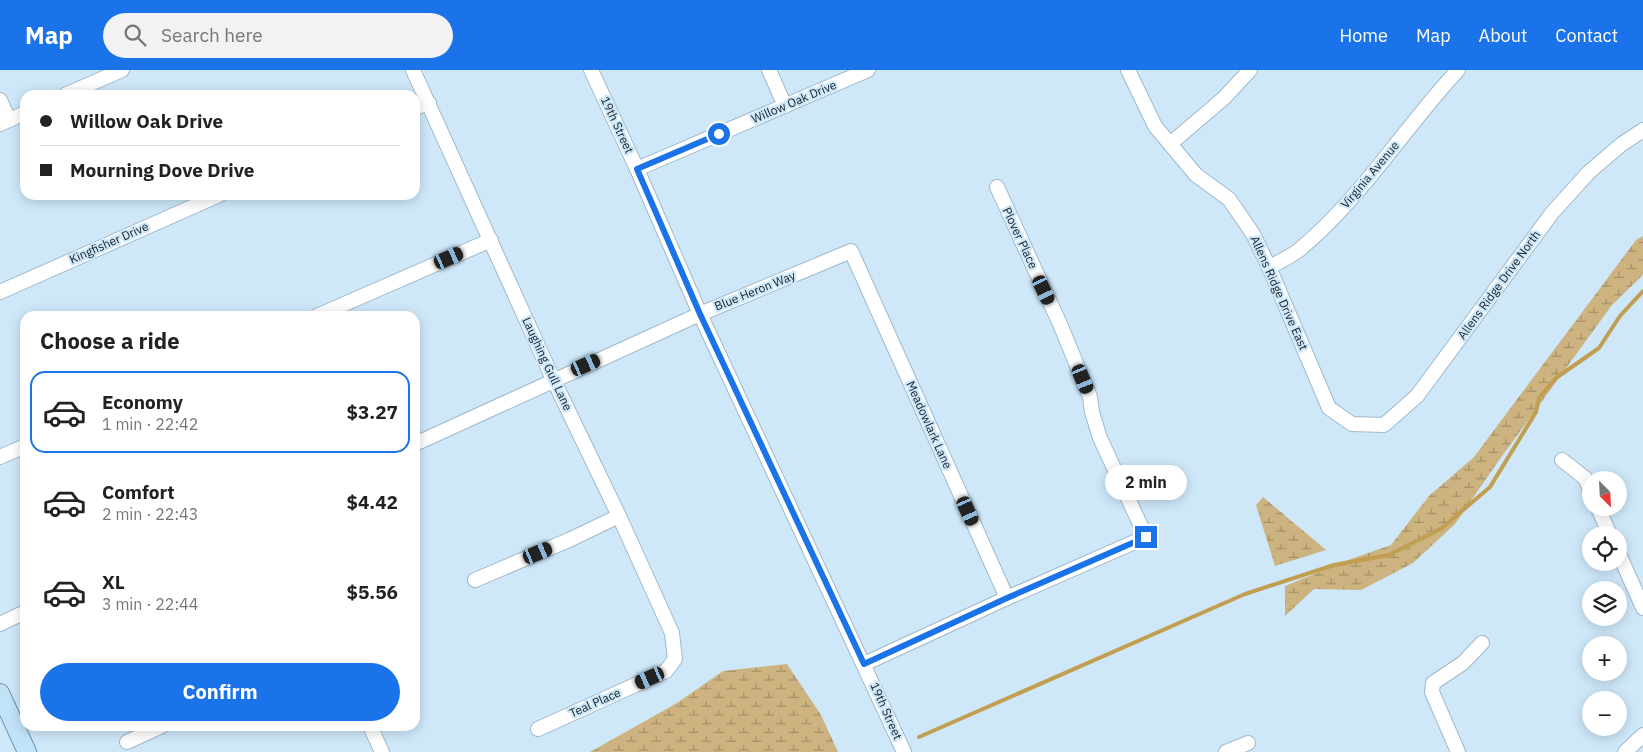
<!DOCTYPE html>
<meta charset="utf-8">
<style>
:root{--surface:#fff;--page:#f2f2f2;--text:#222;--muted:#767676;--line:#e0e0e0;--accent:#1a73e8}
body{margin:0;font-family:"IBM Plex Sans",sans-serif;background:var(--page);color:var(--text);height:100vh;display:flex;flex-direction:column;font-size:19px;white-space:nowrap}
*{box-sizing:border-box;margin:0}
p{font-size:16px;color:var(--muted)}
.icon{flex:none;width:28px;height:28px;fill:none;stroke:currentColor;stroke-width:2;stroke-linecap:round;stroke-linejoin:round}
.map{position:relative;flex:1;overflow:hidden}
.sheet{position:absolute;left:20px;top:241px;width:400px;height:420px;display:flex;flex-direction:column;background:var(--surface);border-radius:15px;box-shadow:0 2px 12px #0003}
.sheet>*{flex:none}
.top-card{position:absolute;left:20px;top:20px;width:400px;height:110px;border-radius:15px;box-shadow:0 2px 12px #0003;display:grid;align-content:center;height:110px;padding:0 20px;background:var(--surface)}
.needle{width:32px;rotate:156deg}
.buttons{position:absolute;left:1582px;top:401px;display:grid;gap:10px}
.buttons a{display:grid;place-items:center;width:45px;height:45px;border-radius:50%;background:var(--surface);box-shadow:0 2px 12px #0003;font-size:25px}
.end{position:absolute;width:22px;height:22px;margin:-11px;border:6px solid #1a73e8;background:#fff;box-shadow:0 0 0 2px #fff}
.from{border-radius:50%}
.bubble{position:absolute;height:35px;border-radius:18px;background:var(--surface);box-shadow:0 2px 12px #0003;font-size:16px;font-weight:800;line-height:35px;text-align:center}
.car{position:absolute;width:15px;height:30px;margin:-15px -8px;border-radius:6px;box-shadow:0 0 4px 1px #0007;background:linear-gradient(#222 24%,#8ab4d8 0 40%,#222 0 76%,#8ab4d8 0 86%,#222 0)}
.top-card b{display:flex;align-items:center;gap:18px;height:48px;font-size:19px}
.top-card b+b{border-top:1px solid var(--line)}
.top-card i{width:12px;height:12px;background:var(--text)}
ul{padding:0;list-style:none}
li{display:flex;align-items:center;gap:15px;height:82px;margin:0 10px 8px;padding:0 10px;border:2px solid transparent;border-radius:15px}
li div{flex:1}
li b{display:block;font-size:19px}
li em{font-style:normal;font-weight:800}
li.selected{border-color:var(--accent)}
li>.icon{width:45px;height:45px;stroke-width:1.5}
h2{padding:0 20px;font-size:22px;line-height:60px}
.button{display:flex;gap:10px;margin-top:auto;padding:10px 20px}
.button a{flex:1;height:58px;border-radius:30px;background:var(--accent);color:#fff;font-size:20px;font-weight:800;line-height:58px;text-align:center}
header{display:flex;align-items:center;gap:30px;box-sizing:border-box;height:70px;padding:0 25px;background:var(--accent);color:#fff}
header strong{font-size:24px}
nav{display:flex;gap:28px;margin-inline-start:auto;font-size:18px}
.search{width:350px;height:45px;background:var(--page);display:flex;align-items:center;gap:12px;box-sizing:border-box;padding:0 18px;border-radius:28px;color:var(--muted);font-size:19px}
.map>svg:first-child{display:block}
</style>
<header>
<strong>Map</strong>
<div class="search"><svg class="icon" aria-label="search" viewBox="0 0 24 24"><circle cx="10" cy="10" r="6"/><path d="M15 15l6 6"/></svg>Search here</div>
<nav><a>Home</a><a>Map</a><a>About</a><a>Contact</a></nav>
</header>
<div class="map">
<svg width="1643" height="682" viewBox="0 0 1643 682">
<defs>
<pattern id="wetland-marsh" width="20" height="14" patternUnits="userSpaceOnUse" patternTransform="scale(1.25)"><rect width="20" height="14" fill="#ccb37f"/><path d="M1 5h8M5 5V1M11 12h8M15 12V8" fill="none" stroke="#a59168"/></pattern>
</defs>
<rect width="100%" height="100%" fill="#cee8fa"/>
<g fill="url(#wetland-marsh)">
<polygon points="1643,166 1643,205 1612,235 1497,393 1455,454 1413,493 1361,520 1314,519 1285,546 1285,516 1348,490 1391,475 1429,426 1474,387 1636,170"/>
<polygon points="1263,427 1326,480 1275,496 1256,435"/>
<polygon points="787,594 821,645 838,682 590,682 677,633 723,601"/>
</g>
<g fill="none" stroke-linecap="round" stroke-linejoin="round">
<polyline stroke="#c29e51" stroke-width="4" points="919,667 1245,524 1334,495 1389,485 1442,458 1490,417 1536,342 1539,328 1556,308 1599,278 1620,246 1643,221"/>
<g stroke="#9fb8ca" stroke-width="16">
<g id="minor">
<polyline points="413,0 553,309 619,446 672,563 675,589 666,601 538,659"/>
<polyline points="591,0 637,99 700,244 904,682"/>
<polyline points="769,0 785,36"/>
<polyline points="1128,0 1155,56 1196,105 1229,129 1253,164 1269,197 1329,338 1352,354 1384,355 1417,326 1552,143 1589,102 1622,74 1643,60"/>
<polyline points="65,25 122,0"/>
<polyline points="0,30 9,50"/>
<polyline points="415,38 429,33"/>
<polyline points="0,54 25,43"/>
<polyline points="1170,74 1224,28 1250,0"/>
<polyline points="637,99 868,0"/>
<path d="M1269,197C1279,192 1290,187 1299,180C1360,130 1404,58 1458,0"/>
<polyline points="0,222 219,125"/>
<polyline points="317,246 491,170"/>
<polyline points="415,374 700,244 851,181 1007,528"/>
<polyline points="0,387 25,376"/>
<polyline points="1562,390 1585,408 1591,422"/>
<polyline points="1598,438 1610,465"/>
<polyline points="1619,484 1643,538"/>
<polyline points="475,510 569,470 619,446"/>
<polyline points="0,554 25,542"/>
<polyline points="864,594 1007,528 1146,467 1100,368 1092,342 1090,327 1060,254 997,117"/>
<polyline points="370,656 382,682"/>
<polyline points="127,672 162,656"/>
<polyline points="1226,682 1248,673"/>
<polyline points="1458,682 1432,622 1433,613 1463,593 1482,573"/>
<polyline points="1625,682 1643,665"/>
</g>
</g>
<g stroke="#6c91aa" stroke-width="20">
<polyline id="major" points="0,623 27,682"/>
</g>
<use href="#minor" stroke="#fff" stroke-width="14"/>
<use href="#major" stroke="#c2e2f7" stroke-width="18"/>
</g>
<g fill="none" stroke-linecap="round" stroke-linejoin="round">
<polyline stroke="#1a73e8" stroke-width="6" points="719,64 637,99 700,244 864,594 1007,528 1146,467"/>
</g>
<g text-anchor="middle" stroke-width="4.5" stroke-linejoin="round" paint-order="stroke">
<g font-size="12" fill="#172027" stroke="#cee8fa">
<text transform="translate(794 32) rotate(-23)" y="4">Willow Oak Drive</text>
<text transform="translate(617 55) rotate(65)" y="4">19th Street</text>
<text transform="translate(1370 105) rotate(-50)" y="4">Virginia Avenue</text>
<text transform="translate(1020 168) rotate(65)" y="4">Plover Place</text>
<text transform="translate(109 173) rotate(-24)" y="4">Kingfisher Drive</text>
<text transform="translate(1499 215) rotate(-54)" y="4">Allens Ridge Drive North</text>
<text transform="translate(755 221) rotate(-22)" y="4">Blue Heron Way</text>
<text transform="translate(1279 223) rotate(66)" y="4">Allens Ridge Drive East</text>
<text transform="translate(547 294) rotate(65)" y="4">Laughing Gull Lane</text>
<text transform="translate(929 355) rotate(66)" y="4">Meadowlark Lane</text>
<text transform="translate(595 633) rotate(-24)" y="4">Teal Place</text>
<text transform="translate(886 641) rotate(66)" y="4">19th Street</text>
</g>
</g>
</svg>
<div class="buttons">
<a><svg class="needle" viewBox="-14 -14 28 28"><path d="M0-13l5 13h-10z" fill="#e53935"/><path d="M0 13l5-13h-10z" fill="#767676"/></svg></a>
<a><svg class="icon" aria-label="locate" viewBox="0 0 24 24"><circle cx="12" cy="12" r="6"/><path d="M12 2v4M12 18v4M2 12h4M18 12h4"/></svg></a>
<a><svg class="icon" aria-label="layers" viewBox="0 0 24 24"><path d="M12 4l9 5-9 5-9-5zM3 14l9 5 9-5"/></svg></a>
<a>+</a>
<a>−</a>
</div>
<i class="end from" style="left:719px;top:64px"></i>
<i class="end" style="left:1146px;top:467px"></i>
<div class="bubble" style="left:1105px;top:395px;width:82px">2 min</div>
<i class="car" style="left:449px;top:188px;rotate:66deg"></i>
<i class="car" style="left:1044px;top:220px;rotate:155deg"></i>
<i class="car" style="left:586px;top:295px;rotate:66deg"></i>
<i class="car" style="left:1083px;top:309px;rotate:157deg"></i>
<i class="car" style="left:968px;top:441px;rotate:156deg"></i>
<i class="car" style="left:538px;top:483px;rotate:67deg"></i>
<i class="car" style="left:650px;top:608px;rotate:246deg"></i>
<div class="top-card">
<b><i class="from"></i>Willow Oak Drive</b>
<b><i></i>Mourning Dove Drive</b>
</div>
<section class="sheet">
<h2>Choose a ride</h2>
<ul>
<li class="selected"><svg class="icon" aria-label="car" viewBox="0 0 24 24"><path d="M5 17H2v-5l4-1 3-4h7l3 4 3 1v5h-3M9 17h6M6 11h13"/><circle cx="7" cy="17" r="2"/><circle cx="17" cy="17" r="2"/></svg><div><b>Economy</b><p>1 min · 22:42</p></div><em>$3.27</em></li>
<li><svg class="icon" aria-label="car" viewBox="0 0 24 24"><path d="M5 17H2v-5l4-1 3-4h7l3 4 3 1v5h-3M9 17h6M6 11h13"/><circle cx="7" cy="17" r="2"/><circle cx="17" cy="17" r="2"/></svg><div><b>Comfort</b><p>2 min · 22:43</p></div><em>$4.42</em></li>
<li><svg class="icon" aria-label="car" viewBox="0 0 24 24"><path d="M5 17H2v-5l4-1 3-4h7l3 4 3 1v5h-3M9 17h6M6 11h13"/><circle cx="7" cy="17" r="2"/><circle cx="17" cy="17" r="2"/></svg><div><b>XL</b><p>3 min · 22:44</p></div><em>$5.56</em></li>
</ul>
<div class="button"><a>Confirm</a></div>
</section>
</div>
